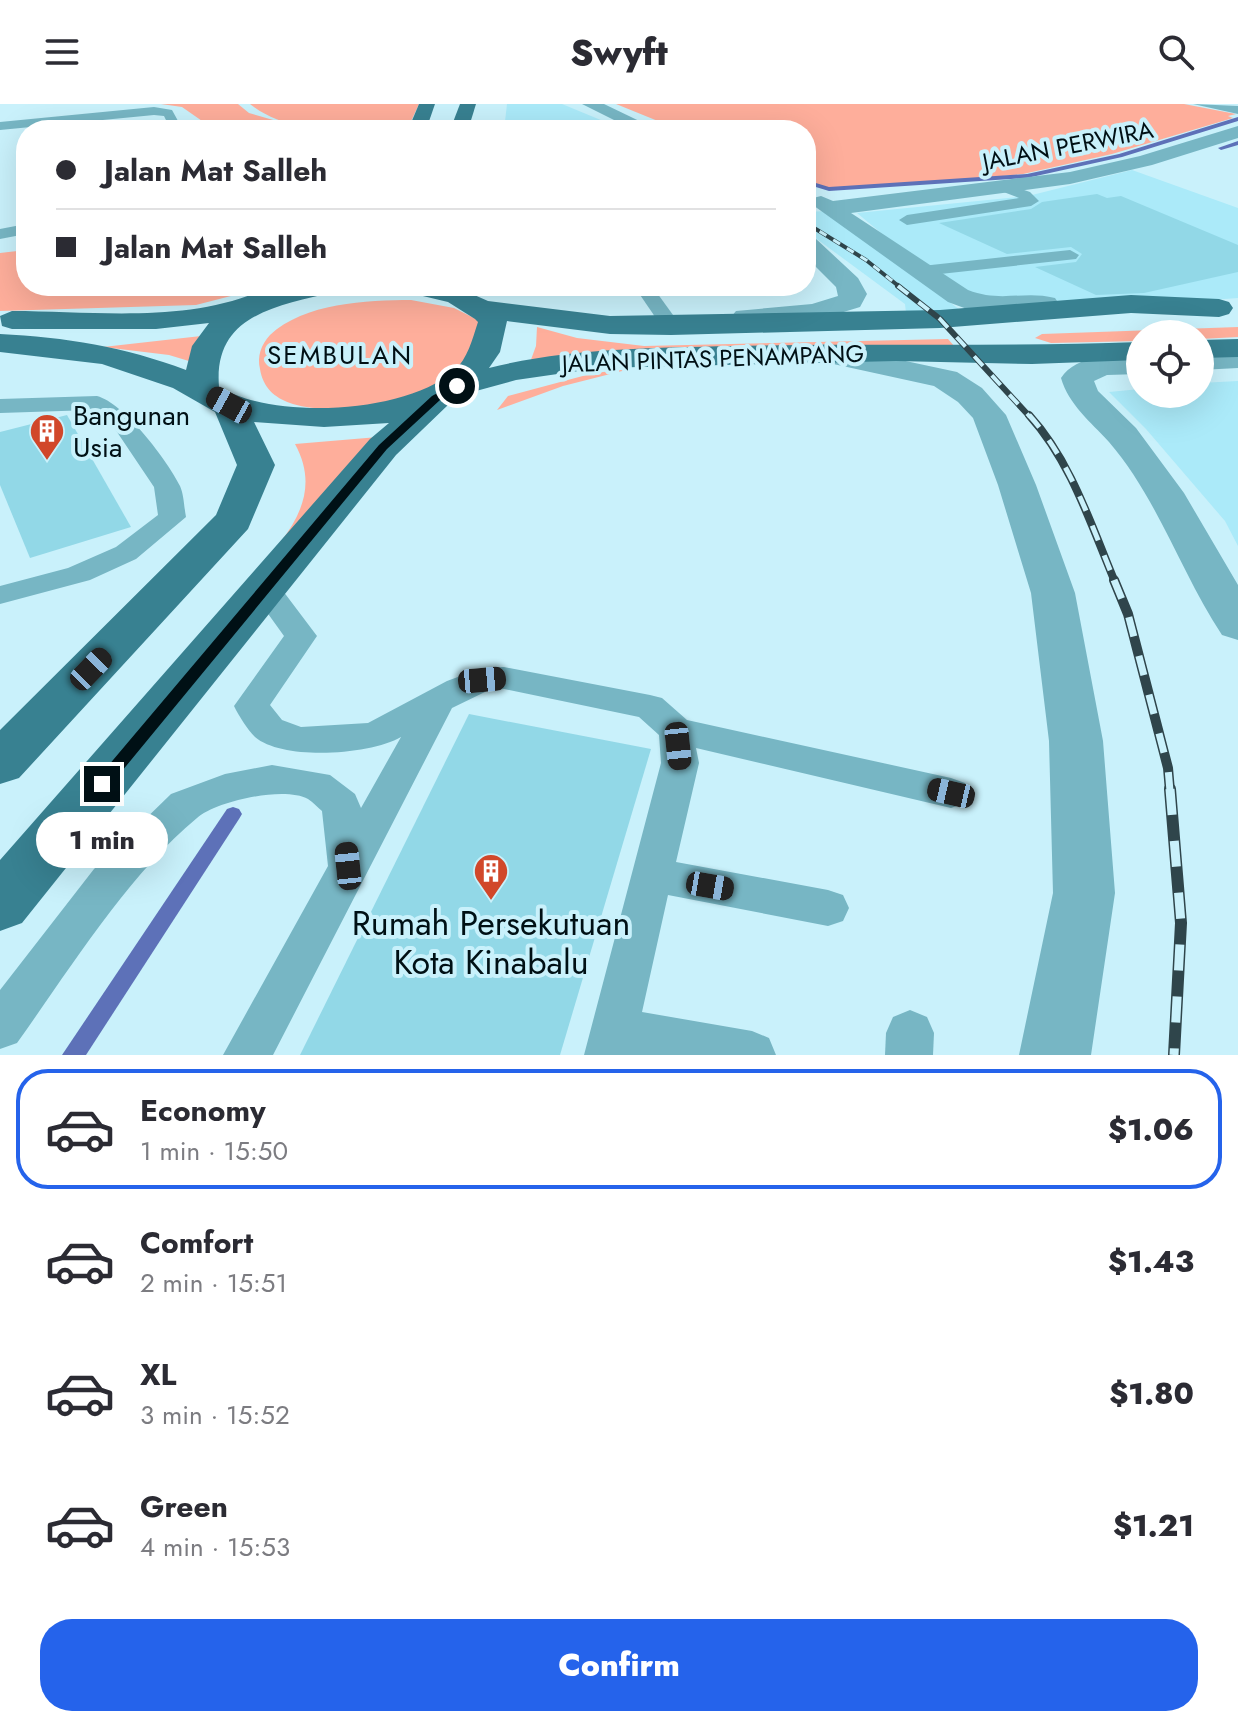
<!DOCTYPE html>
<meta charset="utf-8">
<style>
:root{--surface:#fff;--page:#f2f2f3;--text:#2b2b33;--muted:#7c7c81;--line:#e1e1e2;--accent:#2563eb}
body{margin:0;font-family:Jost,sans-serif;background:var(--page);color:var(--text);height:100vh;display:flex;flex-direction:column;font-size:30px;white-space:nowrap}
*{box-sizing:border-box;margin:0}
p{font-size:26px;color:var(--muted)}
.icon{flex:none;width:44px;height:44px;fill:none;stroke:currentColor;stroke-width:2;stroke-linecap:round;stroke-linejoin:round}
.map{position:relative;height:951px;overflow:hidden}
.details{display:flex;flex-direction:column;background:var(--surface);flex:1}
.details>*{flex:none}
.hud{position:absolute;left:16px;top:16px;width:800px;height:176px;border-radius:32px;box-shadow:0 8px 32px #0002;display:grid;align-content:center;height:176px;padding:0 40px;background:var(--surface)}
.tools{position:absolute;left:1126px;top:216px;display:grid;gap:16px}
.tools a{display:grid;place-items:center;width:88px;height:88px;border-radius:50%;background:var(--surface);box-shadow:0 8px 32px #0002;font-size:40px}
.end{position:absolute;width:36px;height:36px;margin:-18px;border:10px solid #001015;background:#fff;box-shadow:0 0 0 4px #fff}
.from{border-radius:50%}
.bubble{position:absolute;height:56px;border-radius:28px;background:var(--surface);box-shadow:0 8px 32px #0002;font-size:26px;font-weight:800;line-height:56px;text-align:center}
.car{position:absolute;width:24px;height:48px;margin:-24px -12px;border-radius:10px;box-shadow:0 0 6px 2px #0007;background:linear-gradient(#222 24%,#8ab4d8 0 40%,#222 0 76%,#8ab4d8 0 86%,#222 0)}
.hud b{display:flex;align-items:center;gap:28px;height:76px;font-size:30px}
.hud b+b{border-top:2px solid var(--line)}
.hud i{width:20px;height:20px;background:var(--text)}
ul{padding:14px 0 0;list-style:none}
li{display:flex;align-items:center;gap:24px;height:120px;margin:0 16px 12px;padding:0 24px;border:4px solid transparent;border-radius:32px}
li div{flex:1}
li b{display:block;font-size:30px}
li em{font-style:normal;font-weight:800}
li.active{border-color:var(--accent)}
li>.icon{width:72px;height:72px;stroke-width:1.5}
.cta{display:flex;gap:16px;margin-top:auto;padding:16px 40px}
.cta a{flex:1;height:92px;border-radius:32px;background:var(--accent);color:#fff;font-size:32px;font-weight:800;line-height:92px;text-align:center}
header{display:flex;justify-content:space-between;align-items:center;height:104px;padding:0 40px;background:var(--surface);font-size:36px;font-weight:800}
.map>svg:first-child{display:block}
</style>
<header><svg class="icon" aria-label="menu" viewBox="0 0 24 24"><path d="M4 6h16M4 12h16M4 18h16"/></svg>Swyft<svg class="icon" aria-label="search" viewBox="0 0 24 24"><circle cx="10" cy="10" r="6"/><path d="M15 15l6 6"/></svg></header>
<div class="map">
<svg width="1238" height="951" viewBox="0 0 1238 951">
<rect width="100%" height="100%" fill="#c9f1fb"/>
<g fill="#abeaf9">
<polygon points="507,0 562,0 625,26 504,26"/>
<polygon points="1132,66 1238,104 1238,194 1064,207 966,189 910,153 857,109 1028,92"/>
<polygon points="826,107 900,160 973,216 906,209 905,200 806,127 806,108"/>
<polygon points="1238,277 1238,442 1225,417 1146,325 1109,288 1140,285 1140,290 1200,290 1200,279"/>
</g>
<g fill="#feae9b">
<polygon points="161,0 238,0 249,9 308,26 215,26 182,3"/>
<path d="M250,0H419L407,26C357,26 292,34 250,0Z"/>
<polygon points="616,0 1184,0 1236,10 1228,12 1233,14 1112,50 1023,70 910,81 827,84 806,76 806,26 680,26"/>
<polygon points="26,146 26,182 270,182 196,201 0,207 0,149"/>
<path d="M411,196L454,204L480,217L477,262C456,271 394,306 376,307C364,308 351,306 339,306C308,304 266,303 260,265C257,252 261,241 270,231C304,199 367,196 411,196Z"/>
<polygon points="537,223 577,234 644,242 948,235 955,243 529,261 536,242"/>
<polygon points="1238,223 1238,233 1200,235 1200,230 1140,230 1140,237 1051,239 1035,234 1042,230"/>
<polygon points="228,229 202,261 169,251 103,243"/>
<polygon points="630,265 563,282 497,306 508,292 594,269"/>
<path d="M402,331L240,486C276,442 328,400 295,340Z"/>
</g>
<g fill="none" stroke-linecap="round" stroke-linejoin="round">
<g fill="#5d71b8" fill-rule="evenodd">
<polygon points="1238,13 1238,17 1122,53 1027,74 829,87 806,80 806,76 829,83 1027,70 1119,50"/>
<polygon points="1238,37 1238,41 1221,46 1218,44"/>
<polygon points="233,703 239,705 242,710 239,715 86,951 62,951 227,705"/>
</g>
</g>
<g fill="#92d8e7">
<polygon points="1097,90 1107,94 1121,92 1238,141 1238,168 1144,189 1096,191 1035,163 1076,158 1082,150 1071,143 1007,150 939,119 1031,105 1042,98"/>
<polygon points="67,311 131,423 30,454 0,381 0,328"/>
<polygon points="469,610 651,645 560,951 300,951"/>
</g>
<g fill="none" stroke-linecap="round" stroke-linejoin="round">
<g fill="#77b6c4" fill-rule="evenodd">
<polygon points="1193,0 1238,2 1238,10"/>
<polygon points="154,3 172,6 183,26 171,26 164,12 154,11 0,26 0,18"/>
<polygon points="1006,80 1030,88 1039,97 1031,102 907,121 899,116 907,111 1019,94 1001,87 1001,81"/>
<polygon points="26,120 26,130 0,135 0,125"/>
<polygon points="1070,146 1079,151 1076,155 922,172 913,167 922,162"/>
<polygon points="634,182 652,182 681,222 678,226 664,226"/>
<path d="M97,292C124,299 168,357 180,382C184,391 184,403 186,413L136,455L90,476L0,500V482L68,464L116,443L158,411L154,383L113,322L92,306L0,309V295Z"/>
<path d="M266,477L277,479L317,532L270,601L282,616L301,623L368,619L447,577L482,564L504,563L650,591L662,594L687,616L951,674L965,679L970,689L965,699L951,704L696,644L699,659L676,758L828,786L843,791L849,804L843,817L828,822L668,791L642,908L752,927L769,934L776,951H584L661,659L659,631L639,613L504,585L487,587L452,604L273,951H223L328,762L322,707C318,704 313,698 308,695C284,682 217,697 197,714C127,772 70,865 17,939L0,945V886L94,765L171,690L225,670L272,661L330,671L355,690L361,704L401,633C370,651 283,657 255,633C247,625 239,612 234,602L284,532L251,486L255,479Z"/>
<polygon points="910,906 927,913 934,929 933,951 885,951 886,929 893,913"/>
</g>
<g fill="#77b6c4" fill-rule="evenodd">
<polygon points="826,240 957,268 982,284 1006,311 1036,381 1075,489 1103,637 1115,789 1091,951 1019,951 1053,789 1049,637 1031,489 998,381 973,314 958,298 934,282 815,256 810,249 815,242"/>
<polygon points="1238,246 1238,264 1200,266 1200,248"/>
<path d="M1140,250V270L1107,271L1094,277L1098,287L1136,324L1184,389L1238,481V536L1222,531C1181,469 1158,395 1109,338C1090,317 1069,301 1061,274C1077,250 1114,251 1140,250Z"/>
</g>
<g fill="#77b6c4" fill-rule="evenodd">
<polygon points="582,0 604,0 658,26 634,26"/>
<path d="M1238,22V34L1152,61L1070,80L851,109L968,186C1001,199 1024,186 1055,194L1059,200L1055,206L986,212L948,198L810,99L813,94L821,92L833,97L1070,68L1140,52Z"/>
<polygon points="806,132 815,134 858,174 867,190 860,203 814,217 746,222 736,219 731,213 736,207 812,200 838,192 836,183 806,153"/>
</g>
<g fill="#388191" fill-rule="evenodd">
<polygon points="419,0 435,0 426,26 408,26"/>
<polygon points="460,0 476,0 468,26 450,26"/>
<path d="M271,182H338L334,188C278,202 213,210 219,283C274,316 404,310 454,267C468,254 472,236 478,218L475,215L448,198L406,188L402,182H454L488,197L610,212L940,206L1131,191L1219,195L1229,198L1233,204L1229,210L1219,213L1131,209L940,224L671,231L610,230L507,217L500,248L489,264C569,244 650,244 731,242C868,239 1004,243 1140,238V256L1032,260L896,257L599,264L516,276L465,290L449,300L396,351L22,819L0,827V756L370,335L389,319L324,323L254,318L275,361L248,425L19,674L0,680V626L216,411L237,361L215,308L173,284L102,260L0,248V230C65,233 125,243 186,266L192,242L209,219L156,225H12L2,222L0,212L12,207C96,207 193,221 271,182Z"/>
<polygon points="1238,235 1238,253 1200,254 1200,236"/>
</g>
<g stroke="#2f454b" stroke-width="4">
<polyline id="rail-far4" points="806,119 866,156 901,184"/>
</g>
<g stroke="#2f454b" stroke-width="6">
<polyline id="rail-far3" points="898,182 940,215 1030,313"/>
</g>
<g stroke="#2f454b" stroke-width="8">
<path id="rail-far2" d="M1029,311C1071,357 1091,421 1115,478"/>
</g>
<g stroke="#2f454b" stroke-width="10">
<polyline id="rail-far1" points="1114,476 1128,510 1168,664 1170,687"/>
</g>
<g stroke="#2f454b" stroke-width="12">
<polyline id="rail" points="1170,685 1181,819 1174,951"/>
</g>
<use href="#rail-far4" stroke="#c9f1fb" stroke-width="3" stroke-dasharray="8" stroke-linecap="butt"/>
<use href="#rail-far3" stroke="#c9f1fb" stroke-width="4" stroke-dasharray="13" stroke-linecap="butt"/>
<use href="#rail-far2" stroke="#c9f1fb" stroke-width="5" stroke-dasharray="16" stroke-linecap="butt"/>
<use href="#rail-far1" stroke="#c9f1fb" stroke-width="7" stroke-dasharray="20" stroke-linecap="butt"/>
<use href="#rail" stroke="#c9f1fb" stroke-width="9" stroke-dasharray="26" stroke-linecap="butt"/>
</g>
<polygon fill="#001015" points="454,280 462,282 440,296 387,345 108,684 97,684 94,680 97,675 379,341 432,292"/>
<defs>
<g id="building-pin" transform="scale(1.8)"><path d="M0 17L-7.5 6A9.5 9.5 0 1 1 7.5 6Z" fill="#d1472a" stroke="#c9f1fb"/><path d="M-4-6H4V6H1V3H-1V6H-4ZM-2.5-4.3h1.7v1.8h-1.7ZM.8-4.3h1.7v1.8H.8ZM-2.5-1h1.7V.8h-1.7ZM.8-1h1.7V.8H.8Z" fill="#fff"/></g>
</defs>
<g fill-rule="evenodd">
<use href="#building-pin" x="47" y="327"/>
<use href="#building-pin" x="491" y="767"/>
</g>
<g text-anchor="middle" stroke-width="8" stroke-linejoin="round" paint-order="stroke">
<g font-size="24" fill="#001015" stroke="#c9f1fb">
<text transform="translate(1068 42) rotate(-11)" y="8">JALAN PERWIRA</text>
<text transform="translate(713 255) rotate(-2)" y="8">JALAN PINTAS PENAMPANG</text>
</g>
<g font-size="26" letter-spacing="2" fill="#001015" stroke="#c9f1fb">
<text x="340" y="260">SEMBULAN</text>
</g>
<g font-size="28" fill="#001015" stroke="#c9f1fb" text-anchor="start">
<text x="73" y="321">Bangunan<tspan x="73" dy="32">Usia</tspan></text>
</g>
<g font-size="34" fill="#001015" stroke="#c9f1fb">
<text x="491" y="831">Rumah Persekutuan<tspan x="491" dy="39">Kota Kinabalu</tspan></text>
</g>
</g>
</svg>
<div class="tools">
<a><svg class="icon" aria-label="locate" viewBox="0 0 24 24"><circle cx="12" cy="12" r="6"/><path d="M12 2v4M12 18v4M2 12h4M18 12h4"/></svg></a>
</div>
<i class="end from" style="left:457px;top:282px"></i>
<i class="end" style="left:102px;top:680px"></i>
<div class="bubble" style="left:36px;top:708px;width:132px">1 min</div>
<i class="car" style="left:229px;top:301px;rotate:299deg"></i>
<i class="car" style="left:91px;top:565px;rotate:44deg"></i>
<i class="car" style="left:482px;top:576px;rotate:85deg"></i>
<i class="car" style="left:678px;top:642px;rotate:174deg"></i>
<i class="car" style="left:951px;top:689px;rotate:283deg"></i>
<i class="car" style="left:348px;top:762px;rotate:354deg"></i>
<i class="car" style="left:710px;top:782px;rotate:100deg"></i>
<div class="hud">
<b><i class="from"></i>Jalan Mat Salleh</b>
<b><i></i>Jalan Mat Salleh</b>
</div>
</div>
<section class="details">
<ul>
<li class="active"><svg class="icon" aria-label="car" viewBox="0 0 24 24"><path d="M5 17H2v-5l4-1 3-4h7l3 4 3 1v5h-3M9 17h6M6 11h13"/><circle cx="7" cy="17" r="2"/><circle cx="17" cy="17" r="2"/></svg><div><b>Economy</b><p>1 min · 15:50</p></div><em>$1.06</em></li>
<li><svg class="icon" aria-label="car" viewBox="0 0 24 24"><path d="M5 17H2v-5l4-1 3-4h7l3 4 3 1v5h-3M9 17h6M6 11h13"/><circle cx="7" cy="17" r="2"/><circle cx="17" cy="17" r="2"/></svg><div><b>Comfort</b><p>2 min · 15:51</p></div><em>$1.43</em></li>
<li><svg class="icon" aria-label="car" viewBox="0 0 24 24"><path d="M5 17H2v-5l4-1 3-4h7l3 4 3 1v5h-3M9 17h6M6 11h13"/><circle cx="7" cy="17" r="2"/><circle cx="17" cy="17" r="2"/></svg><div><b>XL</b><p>3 min · 15:52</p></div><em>$1.80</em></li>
<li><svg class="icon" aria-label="car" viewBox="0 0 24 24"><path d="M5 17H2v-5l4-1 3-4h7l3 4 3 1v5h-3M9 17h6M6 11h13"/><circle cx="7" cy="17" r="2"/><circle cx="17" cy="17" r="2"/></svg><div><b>Green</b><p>4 min · 15:53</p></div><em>$1.21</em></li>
</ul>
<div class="cta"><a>Confirm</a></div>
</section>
